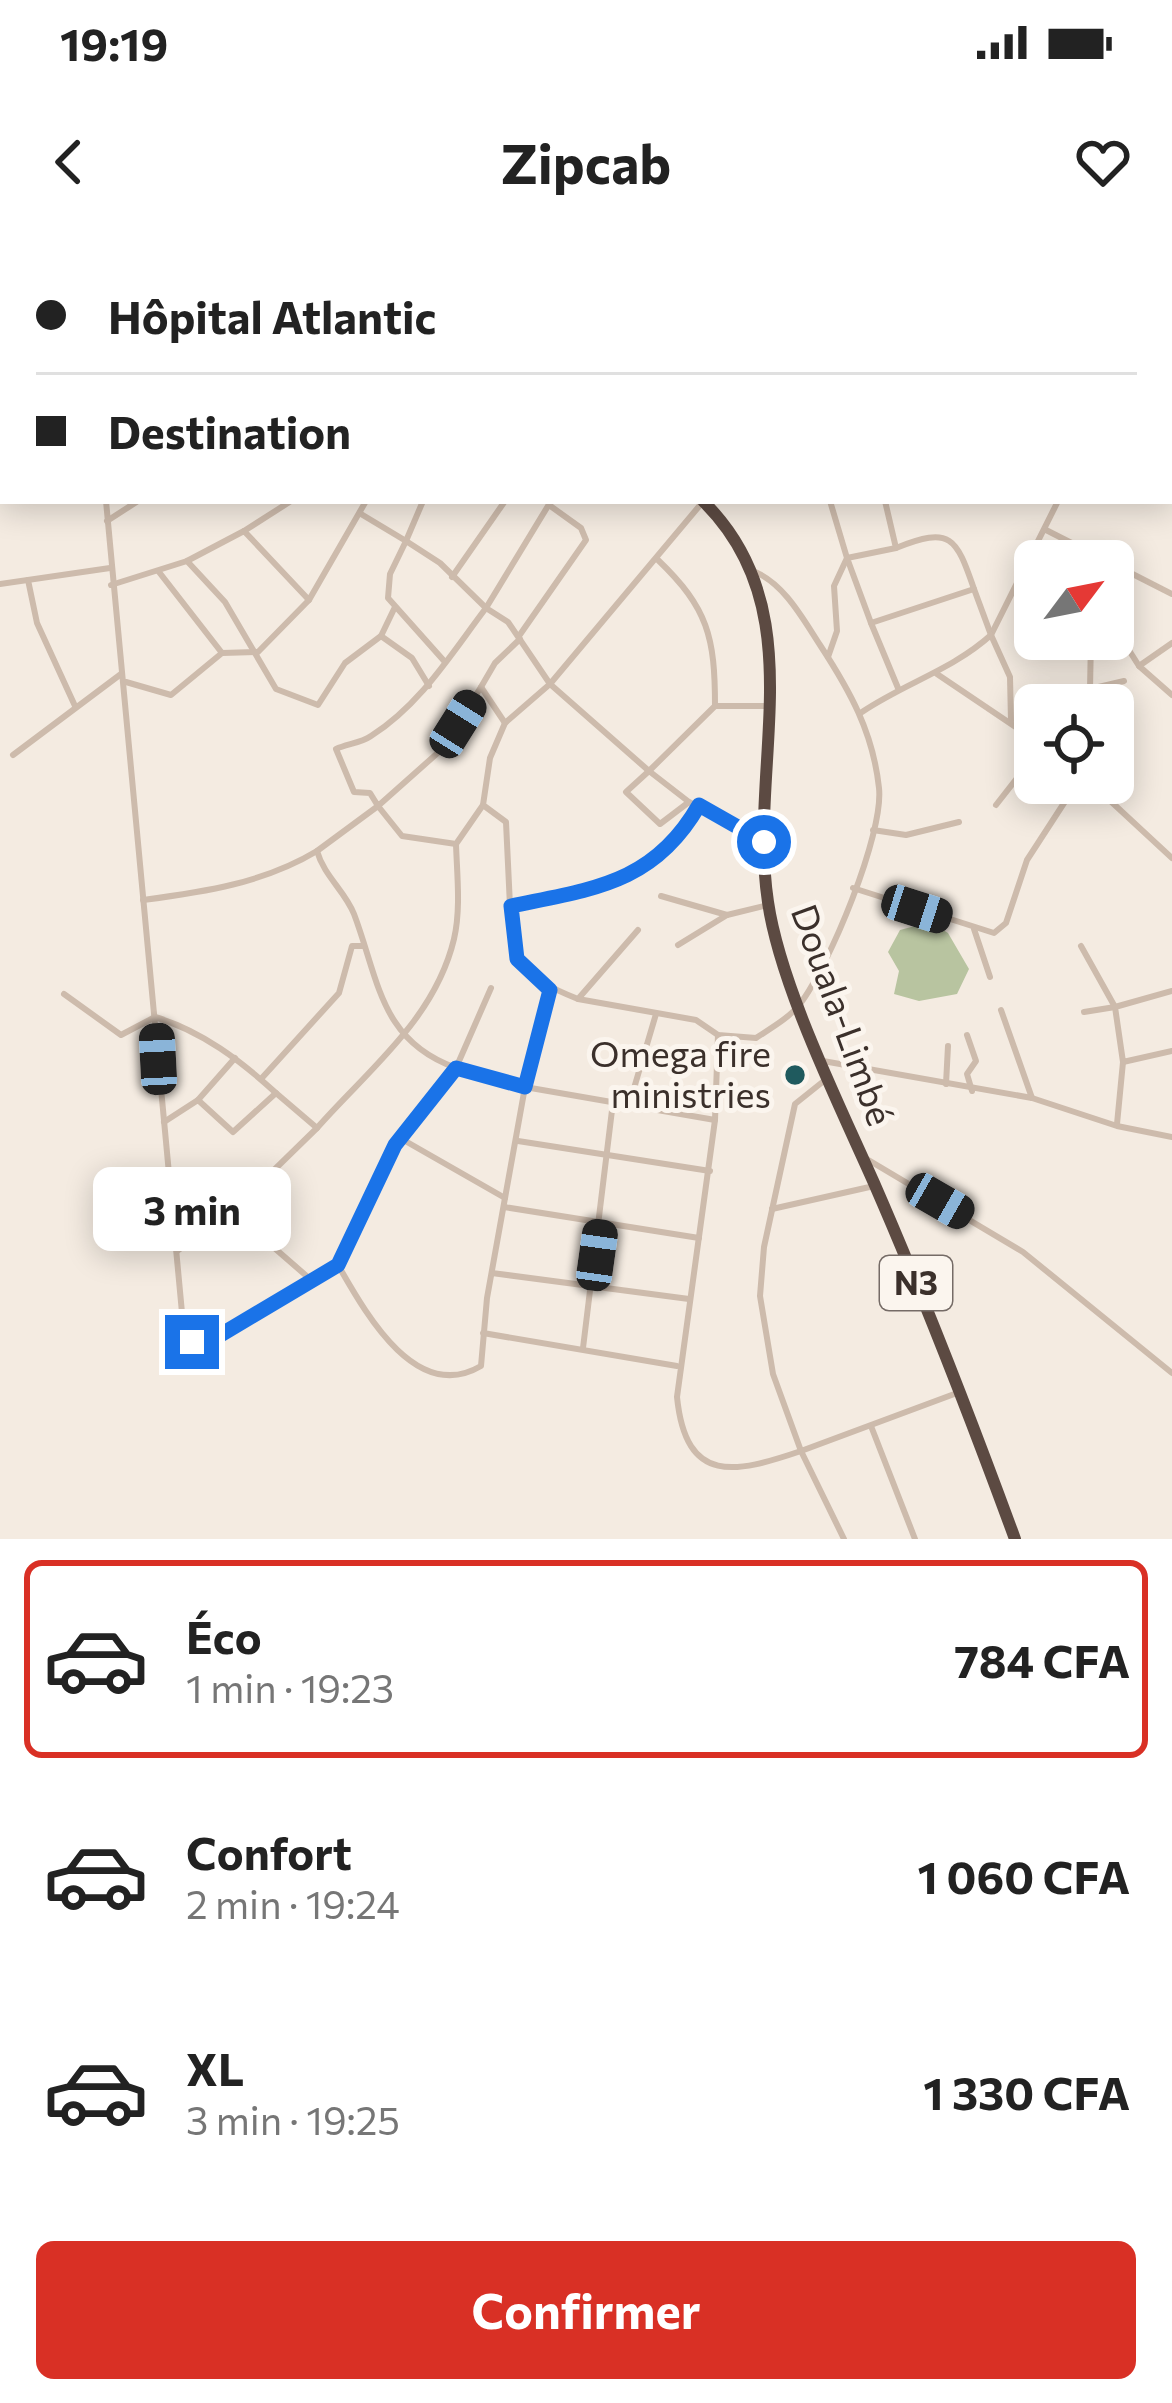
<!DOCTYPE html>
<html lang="fr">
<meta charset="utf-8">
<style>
:root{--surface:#fff;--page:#f2f2f2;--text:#222;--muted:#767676;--line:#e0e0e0;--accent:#d93025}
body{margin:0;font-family:Commissioner,sans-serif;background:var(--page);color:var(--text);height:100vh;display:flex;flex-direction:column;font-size:45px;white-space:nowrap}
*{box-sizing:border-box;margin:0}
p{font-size:39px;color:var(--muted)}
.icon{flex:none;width:66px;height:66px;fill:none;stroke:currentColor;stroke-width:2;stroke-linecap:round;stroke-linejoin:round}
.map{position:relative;height:1299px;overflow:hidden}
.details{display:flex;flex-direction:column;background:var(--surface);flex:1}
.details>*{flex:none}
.hud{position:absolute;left:0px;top:0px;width:1173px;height:264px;box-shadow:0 6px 30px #0003;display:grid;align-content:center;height:264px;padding:0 36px;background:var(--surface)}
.needle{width:78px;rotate:58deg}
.tools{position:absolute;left:1014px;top:300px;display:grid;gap:24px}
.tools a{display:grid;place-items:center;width:120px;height:120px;border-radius:18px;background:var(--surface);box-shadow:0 6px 30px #0003;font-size:60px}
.end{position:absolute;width:54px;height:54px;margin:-27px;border:15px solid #1a73e8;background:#fff;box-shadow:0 0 0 6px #fff}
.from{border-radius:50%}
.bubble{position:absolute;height:84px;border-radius:18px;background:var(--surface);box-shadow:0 6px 30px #0003;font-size:39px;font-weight:700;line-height:84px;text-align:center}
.car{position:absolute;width:36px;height:72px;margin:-36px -18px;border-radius:15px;box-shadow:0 0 9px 3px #0007;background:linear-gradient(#222 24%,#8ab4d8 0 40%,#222 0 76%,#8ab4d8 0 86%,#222 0)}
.hud b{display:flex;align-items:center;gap:42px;height:114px;font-size:45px}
.hud b+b{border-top:3px solid var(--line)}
.hud i{width:30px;height:30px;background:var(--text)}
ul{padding:21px 0 0;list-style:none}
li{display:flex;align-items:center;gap:36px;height:198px;margin:0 24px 18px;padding:0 12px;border:6px solid transparent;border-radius:18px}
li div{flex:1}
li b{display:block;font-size:45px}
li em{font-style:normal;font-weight:700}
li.selected{border-color:var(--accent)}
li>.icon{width:108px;height:108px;stroke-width:1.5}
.primary-button{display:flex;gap:24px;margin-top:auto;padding:24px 36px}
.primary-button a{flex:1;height:138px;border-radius:18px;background:var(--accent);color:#fff;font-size:48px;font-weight:700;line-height:138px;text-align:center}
.status{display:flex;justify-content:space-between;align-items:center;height:84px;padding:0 60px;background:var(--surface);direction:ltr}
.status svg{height:33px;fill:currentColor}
header{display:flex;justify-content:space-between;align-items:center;height:156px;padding:0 36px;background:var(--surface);font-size:54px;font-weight:700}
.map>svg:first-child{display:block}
</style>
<div class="status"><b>19:19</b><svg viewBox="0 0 49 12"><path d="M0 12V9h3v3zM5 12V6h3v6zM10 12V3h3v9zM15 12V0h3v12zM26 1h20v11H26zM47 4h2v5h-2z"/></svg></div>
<header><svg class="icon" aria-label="back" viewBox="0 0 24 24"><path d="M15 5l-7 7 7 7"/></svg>Zipcab<svg class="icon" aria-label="heart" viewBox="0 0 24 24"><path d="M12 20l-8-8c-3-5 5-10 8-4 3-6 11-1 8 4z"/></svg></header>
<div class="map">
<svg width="1172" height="1299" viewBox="0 0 1172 1299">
<rect width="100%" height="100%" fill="#f4ebe1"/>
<polygon fill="#b8c4a0" points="930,682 948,693 969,729 957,754 919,761 894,754 899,731 888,712 900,690"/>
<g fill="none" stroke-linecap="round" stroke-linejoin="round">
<g stroke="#cdbbac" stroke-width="6">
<polyline points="126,0 129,3"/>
<polyline points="742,0 743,3"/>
<polyline points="970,0 974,3"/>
<polyline points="10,3 12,0"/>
<polyline points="378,3 380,0"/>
<polyline points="876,3 877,0"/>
<polyline points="1002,3 1004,0"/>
<polyline points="1147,3 1147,0"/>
<polyline points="0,19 3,14"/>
<polyline points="0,32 3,29"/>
<polyline points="1170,49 1172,49"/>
<polyline points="0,131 3,131"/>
<polyline points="1170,148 1172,148"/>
<polyline points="1170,213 1172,216"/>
<path d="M106,261L184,1094L202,1106L338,1025L395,905L456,828C380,801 379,740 354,674C345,651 324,636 317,611L378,566L402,596L456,604L483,565"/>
<path d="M423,261L406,301L440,323L486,368C451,414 421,464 371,496C361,503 347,504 336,509L354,552L370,553L378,566L441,510L481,447L505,483L550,444L649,531L715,466H768"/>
<polyline points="551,261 486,368 508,382 550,444 701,264"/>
<polyline points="885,261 896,308 847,318 871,383 974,349 991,395"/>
<polyline points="361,274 406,301 390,334 388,358 445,422"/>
<polyline points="107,281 138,261"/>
<polyline points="1046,290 1107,321"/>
<polyline points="244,291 291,261"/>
<path d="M896,308C951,286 956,297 974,349"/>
<path d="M658,320C708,368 715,397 715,466"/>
<polyline points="187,321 225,362 276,449 318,465 345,423 381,396 412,418 429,446"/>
<polyline points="1113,324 1172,354"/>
<polyline points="159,332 222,413"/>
<polyline points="452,337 505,261"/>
<polyline points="28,340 37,383 75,466"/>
<polyline points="0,344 110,328"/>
<polyline points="111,345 187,321 244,291 309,360 366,261"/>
<polyline points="871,383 898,448"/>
<polyline points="1113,385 1139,426"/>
<polyline points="991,395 1058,261"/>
<polyline points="381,396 394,369"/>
<polyline points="519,396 586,300 581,288 549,265"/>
<polyline points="1091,399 1090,449 1124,441"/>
<polyline points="1172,403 1139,426 1172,455"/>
<polyline points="828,417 837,391 834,346 847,318 830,261"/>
<polyline points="937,434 1035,500"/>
<polyline points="126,442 171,455 222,413 258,412 309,360"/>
<polyline points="481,447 495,423 520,399"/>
<polyline points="1074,465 1090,449 1101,465"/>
<path d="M862,472C905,443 952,430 991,395L1010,437L1011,481"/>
<polyline points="1113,482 1125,507 1113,528"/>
<path d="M505,483L490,518L483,565L506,582L510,666C592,650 654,644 699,565"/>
<polyline points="13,515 121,434"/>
<polyline points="1091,543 1172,618"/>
<polyline points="689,562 660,584 626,552 649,531 689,562 760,600"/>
<polyline points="996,565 1035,515"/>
<polyline points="873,590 906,595 959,582"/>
<polyline points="853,648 994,693 1006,683 1027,620 1077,543"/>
<polyline points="661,656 727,675"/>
<path d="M143,660C204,652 264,643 317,611"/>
<path d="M510,666C514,725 523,737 578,759L638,690"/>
<polyline points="974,689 990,737"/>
<polyline points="678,705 727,675 768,665"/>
<polyline points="1081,706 1115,767 1084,772"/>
<polyline points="550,750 525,847 715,880 718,795"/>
<polyline points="1172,751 1115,767 1123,822 1172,811"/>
<path d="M64,754L121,795L155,777C202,791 241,821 276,853"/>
<path d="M578,759L696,780L718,795L756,798C771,788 789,778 800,764C829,726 884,594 879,548C873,492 850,451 820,405C803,379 784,343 753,331"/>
<polyline points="1001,770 1032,858"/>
<polyline points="967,795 976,821 967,834 972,851"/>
<polyline points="823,821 1032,858 1117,886 1172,897"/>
<polyline points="261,839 339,753 352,706 363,706"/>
<polyline points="946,844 948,806"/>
<polyline points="198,860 235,818"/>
<polyline points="629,865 656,774"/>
<path d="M715,880L677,1157C686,1246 736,1233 801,1211L773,1134L760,1056L764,1007L795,864L825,840"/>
<polyline points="164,882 198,860 233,892 276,853 317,888 232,971 310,1039"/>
<polyline points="1117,884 1123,822"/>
<path d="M317,888C368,830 435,779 454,699C461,669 457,635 456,604"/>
<polyline points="400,898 505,958"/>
<polyline points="518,901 710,931"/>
<polyline points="865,918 1023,1012 1172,1133"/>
<polyline points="504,967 699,998"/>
<polyline points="772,969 874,946"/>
<polyline points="177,1011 232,971"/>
<path d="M338,1025C364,1070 415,1165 481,1126L487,1058L525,847L456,828L491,748"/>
<polyline points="492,1033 689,1059"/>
<polyline points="483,1093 677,1126"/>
<polyline points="583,1108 613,862"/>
<polyline points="871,1186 915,1299"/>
<polyline points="844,1299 801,1211 957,1153"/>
</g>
<g stroke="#5c4a42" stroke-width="12">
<polyline points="251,0 258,3"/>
<polyline points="592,0 592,3"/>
<path d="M703,261C816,372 747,525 768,662C780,745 839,864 874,943C925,1060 971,1179 1015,1299"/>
</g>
</g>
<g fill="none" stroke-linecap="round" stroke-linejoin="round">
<path stroke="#1a73e8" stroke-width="15" d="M192,1102L202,1106L338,1025L395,905L456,828L525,847L550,750L517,719L511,666C592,649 654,644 699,565L764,602"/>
</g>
<circle fill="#1f5a5e" stroke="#fbf5ee" stroke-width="4.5" cx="795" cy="835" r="12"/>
<g text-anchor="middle" stroke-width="10" stroke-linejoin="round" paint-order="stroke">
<rect fill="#fbf5ee" stroke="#756b66" stroke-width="3" x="880" y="1016" width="72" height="54" rx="9"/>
<g font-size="33" font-weight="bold" fill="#3b302b">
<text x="916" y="1055">N3</text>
</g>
<g font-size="36" fill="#3b302b" stroke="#fbf5ee">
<text transform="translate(842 775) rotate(70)" y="13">Douala-Limbé</text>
</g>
<g font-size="36" fill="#3b302b" stroke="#fbf5ee" text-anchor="end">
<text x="771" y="827">Omega fire<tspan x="771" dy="41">ministries</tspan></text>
</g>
</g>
</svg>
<div class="tools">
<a><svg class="needle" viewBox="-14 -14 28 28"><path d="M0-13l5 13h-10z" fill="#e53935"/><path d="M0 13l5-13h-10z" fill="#767676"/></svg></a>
<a><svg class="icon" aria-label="locate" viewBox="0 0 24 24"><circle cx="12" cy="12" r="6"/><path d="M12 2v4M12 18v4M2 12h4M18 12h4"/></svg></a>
</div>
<i class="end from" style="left:764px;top:602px"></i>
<i class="end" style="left:192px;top:1102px"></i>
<div class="bubble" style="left:93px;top:927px;width:198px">3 min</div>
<i class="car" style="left:458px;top:484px;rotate:32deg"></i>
<i class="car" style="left:917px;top:669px;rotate:108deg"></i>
<i class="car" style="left:158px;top:819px;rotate:357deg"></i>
<i class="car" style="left:940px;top:961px;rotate:120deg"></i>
<i class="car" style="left:597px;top:1015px;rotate:8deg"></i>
<div class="hud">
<b><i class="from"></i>Hôpital Atlantic</b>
<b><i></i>Destination</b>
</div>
</div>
<section class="details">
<ul>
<li class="selected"><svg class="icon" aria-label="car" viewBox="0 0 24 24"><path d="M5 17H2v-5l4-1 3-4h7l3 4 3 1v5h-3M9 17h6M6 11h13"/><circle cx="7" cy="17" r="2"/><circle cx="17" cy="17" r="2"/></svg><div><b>Éco</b><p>1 min · 19:23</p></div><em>784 CFA</em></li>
<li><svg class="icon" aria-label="car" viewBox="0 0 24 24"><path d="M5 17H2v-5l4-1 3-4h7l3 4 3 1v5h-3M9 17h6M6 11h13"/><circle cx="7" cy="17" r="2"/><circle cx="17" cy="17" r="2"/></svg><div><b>Confort</b><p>2 min · 19:24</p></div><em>1 060 CFA</em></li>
<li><svg class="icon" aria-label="car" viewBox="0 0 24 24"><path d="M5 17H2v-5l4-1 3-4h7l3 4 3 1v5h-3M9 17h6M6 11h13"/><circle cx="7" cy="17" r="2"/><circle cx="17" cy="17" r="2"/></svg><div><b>XL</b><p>3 min · 19:25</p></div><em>1 330 CFA</em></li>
</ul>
<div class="primary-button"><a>Confirmer</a></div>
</section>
